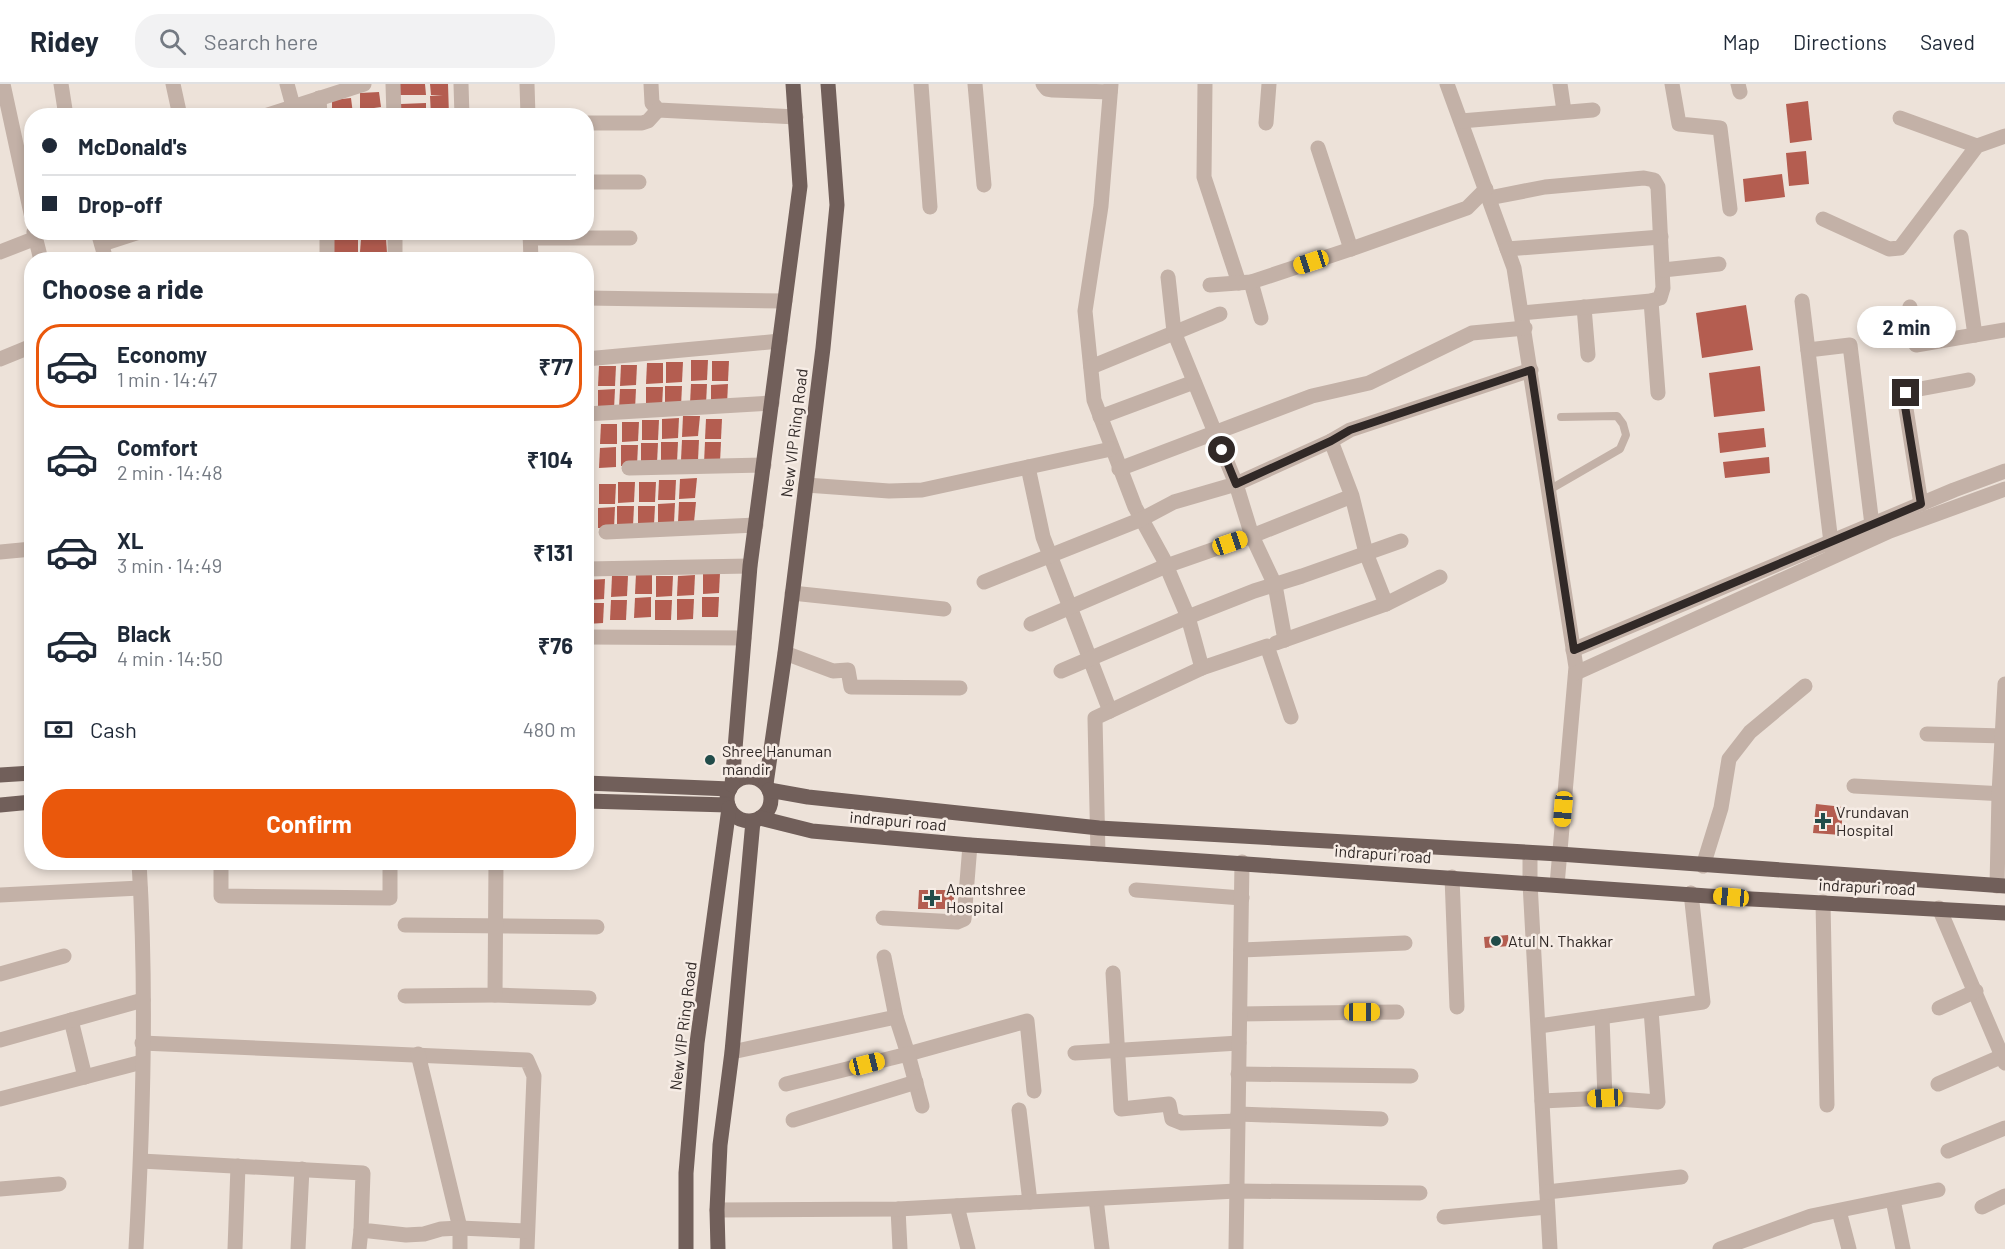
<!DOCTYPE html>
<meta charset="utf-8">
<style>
:root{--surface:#fff;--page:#f2f2f3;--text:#1f2937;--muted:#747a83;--line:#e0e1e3;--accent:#ea580c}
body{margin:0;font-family:Barlow,sans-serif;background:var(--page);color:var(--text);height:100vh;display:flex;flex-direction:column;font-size:22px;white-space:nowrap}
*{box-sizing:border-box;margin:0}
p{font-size:20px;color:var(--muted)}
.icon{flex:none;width:33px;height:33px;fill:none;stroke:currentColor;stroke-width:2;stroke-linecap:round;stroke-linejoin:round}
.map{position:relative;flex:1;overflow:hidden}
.panel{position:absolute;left:24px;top:168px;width:570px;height:618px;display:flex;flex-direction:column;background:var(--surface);border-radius:24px;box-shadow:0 3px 9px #0003}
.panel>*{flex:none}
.guide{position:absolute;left:24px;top:24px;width:570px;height:132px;border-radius:24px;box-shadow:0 3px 9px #0003;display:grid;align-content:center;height:132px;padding:0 18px;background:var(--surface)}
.end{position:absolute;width:27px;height:27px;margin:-14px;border:8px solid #312927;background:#fff;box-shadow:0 0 0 3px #fff}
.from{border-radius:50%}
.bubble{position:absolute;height:42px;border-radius:21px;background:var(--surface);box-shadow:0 3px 9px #0003;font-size:20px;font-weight:700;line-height:42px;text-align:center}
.car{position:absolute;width:18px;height:36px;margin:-18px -9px;border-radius:8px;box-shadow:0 0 4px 2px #0007;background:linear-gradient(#f5c518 24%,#345 0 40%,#f5c518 0 76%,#345 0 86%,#f5c518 0)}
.guide b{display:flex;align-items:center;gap:21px;height:57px;font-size:22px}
.guide b+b{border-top:2px solid var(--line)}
.guide i{width:15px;height:15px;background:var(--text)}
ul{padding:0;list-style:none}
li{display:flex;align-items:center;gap:18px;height:84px;margin:0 12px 9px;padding:0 6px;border:3px solid transparent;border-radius:24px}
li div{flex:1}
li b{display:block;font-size:22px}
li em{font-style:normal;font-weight:700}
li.selected{border-color:var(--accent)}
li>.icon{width:54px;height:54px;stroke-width:1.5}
h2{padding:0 18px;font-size:27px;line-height:72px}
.pay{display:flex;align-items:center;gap:15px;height:66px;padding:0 18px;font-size:22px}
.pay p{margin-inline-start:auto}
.primary-button{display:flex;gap:12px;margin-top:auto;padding:12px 18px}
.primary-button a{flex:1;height:69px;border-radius:24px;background:var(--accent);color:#fff;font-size:24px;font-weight:700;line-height:69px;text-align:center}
header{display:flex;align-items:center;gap:36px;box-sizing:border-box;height:84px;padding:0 30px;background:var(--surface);border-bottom:2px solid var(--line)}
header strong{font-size:28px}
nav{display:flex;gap:33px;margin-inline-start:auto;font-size:21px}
.search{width:420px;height:54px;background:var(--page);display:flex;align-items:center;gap:15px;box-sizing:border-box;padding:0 21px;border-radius:24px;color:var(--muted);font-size:22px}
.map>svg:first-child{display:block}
</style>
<header>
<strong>Ridey</strong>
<div class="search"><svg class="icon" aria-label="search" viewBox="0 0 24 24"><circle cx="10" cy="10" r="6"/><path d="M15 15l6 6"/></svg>Search here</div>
<nav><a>Map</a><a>Directions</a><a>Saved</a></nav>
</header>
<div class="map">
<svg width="2005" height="1165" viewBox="0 0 2005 1165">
<rect width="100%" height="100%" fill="#ede2d9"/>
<g fill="#b45d50">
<polygon points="400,0 425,0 426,11 400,11"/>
<polygon points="430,0 448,0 449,32 431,32 430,12 443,11 431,11"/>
<polygon points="379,8 381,23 360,26 360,9"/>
<polygon points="351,14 353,30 332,32 332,16"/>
<polygon points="1808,17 1812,56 1790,59 1786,20"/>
<polygon points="426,19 426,32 401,32 401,20"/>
<polygon points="1806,67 1809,100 1789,102 1786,69"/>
<polygon points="1782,90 1785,113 1745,118 1743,95"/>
<rect x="333" y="148" width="26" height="4"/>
<polygon points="361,148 388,148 388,153 361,152"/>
<polygon points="333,154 358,155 358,168 332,168"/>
<polygon points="386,154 387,169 360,168 361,155"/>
<rect x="332" y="170" width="26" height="6"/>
<rect x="360" y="170" width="26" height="6"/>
<polygon points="1746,221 1753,266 1702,274 1696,229"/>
<polygon points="691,276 708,276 707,296 691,297"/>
<polygon points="712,277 729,277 728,297 712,297"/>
<polygon points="666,278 683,278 682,298 666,299"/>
<polygon points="647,279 663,279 663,299 646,300"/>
<polygon points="621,281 637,281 636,301 620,302"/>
<polygon points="586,282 589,282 588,298 586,298"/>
<polygon points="599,282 616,282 615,302 598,302"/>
<polygon points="1760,282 1765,327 1714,333 1709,289"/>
<polygon points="691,300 707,300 706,320 690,320"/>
<polygon points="728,300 727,320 711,321 711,301"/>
<polygon points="665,302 682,302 681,322 665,323"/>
<polygon points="646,303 663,303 662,323 646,323"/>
<polygon points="615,305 614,325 598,326 598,306"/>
<polygon points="620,305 636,305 635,325 619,325"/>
<polygon points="683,332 700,332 698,352 682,353"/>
<polygon points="679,334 678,354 662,355 662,335"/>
<polygon points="706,335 722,335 721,355 705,355"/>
<polygon points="642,336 659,336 658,356 642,356"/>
<polygon points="622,338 639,338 638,357 622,358"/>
<polygon points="601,340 617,340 617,360 600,360"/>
<polygon points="1764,344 1766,363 1720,369 1718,349"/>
<polygon points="682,356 699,356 698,376 681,376"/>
<polygon points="661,358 678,358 677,378 661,379"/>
<polygon points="705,358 721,358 720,378 704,379"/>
<polygon points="641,359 658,359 657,379 641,380"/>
<polygon points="621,361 638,361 637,381 621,382"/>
<polygon points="616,363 616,383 599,384 600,364"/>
<polygon points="1769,373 1770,389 1725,394 1723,378"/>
<polygon points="697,394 695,414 679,415 680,395"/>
<rect x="586" y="396" width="3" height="20"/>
<polygon points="659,396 676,396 675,416 658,416"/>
<polygon points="618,398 635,398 634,418 618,419"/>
<polygon points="639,398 656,398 655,418 639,418"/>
<polygon points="599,400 616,400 615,420 599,420"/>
<polygon points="679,418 696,418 694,438 678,439"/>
<polygon points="675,419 674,439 658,440 658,420"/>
<polygon points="617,422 634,422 633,442 617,442"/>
<polygon points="638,422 655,422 654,441 638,442"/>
<polygon points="615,423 614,444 598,444 598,424"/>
<polygon points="703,489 720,489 719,509 703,510"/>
<polygon points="636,490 652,490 652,510 635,510"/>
<polygon points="695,491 694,511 677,512 678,492"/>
<polygon points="612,492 628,492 627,512 611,513"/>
<polygon points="656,492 673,492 672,512 656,513"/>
<polygon points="605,495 604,515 588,516 588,496"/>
<polygon points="651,513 651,533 634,534 635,514"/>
<polygon points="702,513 719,513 718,533 702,533"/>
<polygon points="677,515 694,515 693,535 677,536"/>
<polygon points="611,516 627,516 626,536 610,536"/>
<polygon points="655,516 672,516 671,536 655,536"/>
<polygon points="587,519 604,519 603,539 587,540"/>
<polygon points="1816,720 1843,723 1841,751 1813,749"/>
<polygon points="919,806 954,806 954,825 918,825"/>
<polygon points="1508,851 1509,862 1485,864 1484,853"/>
</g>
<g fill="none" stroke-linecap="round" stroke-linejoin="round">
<polyline stroke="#c3b1a7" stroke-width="8" points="1549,406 1620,365 1626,351 1623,340 1617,332 1561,333"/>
<g stroke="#c3b1a7" stroke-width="15">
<polyline points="3,0 32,134"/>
<polyline points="61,0 66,32"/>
<polyline points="173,0 180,32"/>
<polyline points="287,0 293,22"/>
<polyline points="393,0 394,32"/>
<polyline points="461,0 462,32"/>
<polyline points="527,0 528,32"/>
<polyline points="651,0 652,19 658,26 796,33"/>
<polyline points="921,0 930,123"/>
<polyline points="975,0 984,101"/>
<polyline points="1043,0 1047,5 1053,6 1110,8"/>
<polyline points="1111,0 1101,122 1085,227 1094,316 1135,423 1163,474 1188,533 1202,584 1267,562 1291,633"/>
<polyline points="1205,0 1204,93 1239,199"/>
<polyline points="1447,0 1514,184 1576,583 1557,801"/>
<polyline points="1560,0 1564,27"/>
<polyline points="1672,0 1679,40 1720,44 1730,125"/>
<polyline points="1738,0 1740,8"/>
<polyline points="319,14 320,32"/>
<polyline points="265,32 364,0"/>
<polyline points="1900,34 1977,62"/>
<polyline points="1461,37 1593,26"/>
<polyline points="586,39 642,39 648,37 658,26"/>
<polyline points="1266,39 1269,0"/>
<polyline points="1318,64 1351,165"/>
<polyline points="586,98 639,98"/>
<polyline points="1489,114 1545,103 1644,94 1654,96 1658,103 1663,204 1660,214 1651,217"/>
<polyline points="1823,135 1889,165 1900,164 1977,62 2005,52"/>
<polyline points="34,148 41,176"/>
<polyline points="98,148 106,176"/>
<polyline points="395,148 395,176"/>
<polyline points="530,148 531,176"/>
<polyline points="1961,153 1975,251"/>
<polyline points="530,154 630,154"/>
<polyline points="102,160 139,148"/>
<polyline points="1507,165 1661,153"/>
<polyline points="0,168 36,154"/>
<polyline points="327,176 327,148"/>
<polyline points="1663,186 1719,180"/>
<polyline points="1251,198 1261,234"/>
<polyline points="1210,201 1251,198 1351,165 1467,124 1486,105"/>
<polyline points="586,214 785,217"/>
<polyline points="1802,217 1832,467"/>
<polyline points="1584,223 1588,271"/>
<polyline points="1910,223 1916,261 2005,246"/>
<polyline points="1522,229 1651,217 1658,309"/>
<polyline points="1808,266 1850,261 1873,449"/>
<polyline points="0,275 32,262"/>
<polyline points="586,275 780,257"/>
<polyline points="1091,283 1220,230"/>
<polyline points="586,330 772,319"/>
<polyline points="1100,333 1194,298"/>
<polyline points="1331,357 1350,346 1531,286"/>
<polyline points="1028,383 1043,453 1110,627"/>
<polyline points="629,384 764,381"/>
<polyline points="1119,385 1312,312 1369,299 1472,249 1525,244"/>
<polyline points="806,401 889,407 922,406 1111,365"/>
<polyline points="1352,412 1252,452 1236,400 1331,357 1352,412 1366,469 1386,520"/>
<polyline points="1921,420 1904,312 1909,307 1968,296"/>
<polyline points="606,448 756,441"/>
<polyline points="0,468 32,465"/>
<polyline points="586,485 750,482"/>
<polyline points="984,498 1142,435 1174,418 1236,400 1174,248 1168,193"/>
<polyline points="792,509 944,525"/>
<polyline points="1031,540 1166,482 1252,452 1275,501 1285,556"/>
<polyline points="586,553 744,554"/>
<polyline points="1276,559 1386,520 1440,493"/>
<polyline points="1573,566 1954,406 2005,387"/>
<polyline points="785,569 833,587 848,586 851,603 960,604"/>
<polyline points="1061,587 1188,533 1254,507 1302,492 1401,457"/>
<polyline points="1576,589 1890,447 2005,405"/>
<polyline points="1927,650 2005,652"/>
<polyline points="1854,702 2005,710"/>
<polyline points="1530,769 1530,799 1550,1165"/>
<polyline points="1098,770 1095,634 1202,584"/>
<polyline points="221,778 221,812 390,814 390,778"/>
<polyline points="1703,782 1721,724 1729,675 1750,648 1805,602"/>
<polyline points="1452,793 1457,923"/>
<polyline points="1997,802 1999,710 2005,600"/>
<polyline points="1136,806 1242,814"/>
<polyline points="0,811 140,804"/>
<polyline points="1823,818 1827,1021"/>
<polyline points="1939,824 2005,979"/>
<polyline points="883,834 957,838 964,835 970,761"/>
<polyline points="405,841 597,843"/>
<polyline points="1241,866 1405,859"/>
<polyline points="884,873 896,933"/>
<polyline points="1113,889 1121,1025 1169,1020 1172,1035 1182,1039 1237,1037"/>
<polyline points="0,890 64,872"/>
<polyline points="495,911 589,914"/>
<polyline points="405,912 495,911 496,778"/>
<polyline points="1939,924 1976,907"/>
<polyline points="1240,930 1397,928"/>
<polyline points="71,936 85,993"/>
<polyline points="1539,942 1703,918 1691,809"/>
<polyline points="0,956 143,916"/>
<polyline points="142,959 527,976 534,992 527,1165"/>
<polyline points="732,968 896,933 908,970 1027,937 1034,1007"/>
<polyline points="1075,969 1239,959"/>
<polyline points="418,970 460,1144 460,1165"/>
<polyline points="1238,990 1411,992"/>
<polyline points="786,1000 908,970 922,1022"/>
<polyline points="1938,1000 2005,971"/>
<polyline points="1605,1014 1658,1018 1651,926"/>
<polyline points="0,1015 142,978"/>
<polyline points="1542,1017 1605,1014 1602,933"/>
<polyline points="1019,1026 1030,1118"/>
<polyline points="1238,1030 1381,1035"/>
<polyline points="793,1036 916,998"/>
<polyline points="1948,1067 2005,1044"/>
<polyline points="141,1077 363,1089 361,1146 406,1151 424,1150 441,1145 460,1144 527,1147"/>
<polyline points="0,1105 59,1100"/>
<polyline points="1547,1108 1681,1093"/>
<polyline points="1096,1115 1102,1165"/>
<polyline points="1893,1116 1903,1165"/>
<polyline points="957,1122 968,1165"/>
<polyline points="1982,1123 2005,1112"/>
<polyline points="898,1125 900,1165"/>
<polyline points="717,1126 898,1125 1236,1107 1420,1109"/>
<polyline points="1839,1127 1849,1165"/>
<polyline points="1444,1133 1547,1123"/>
<path d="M136,1165C143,1037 147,907 139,778"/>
<polyline points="235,1165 238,1082"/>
<polyline points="298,1165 302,1085"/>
<polyline points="359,1165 361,1146"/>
<polyline points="1236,1165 1242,778"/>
<polyline points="1720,1165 1811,1132 1938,1106"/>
</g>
<g stroke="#715f5a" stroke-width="15">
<polyline points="0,691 32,689"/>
<circle cx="749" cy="715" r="22"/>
<polyline points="586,699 730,705"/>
<polyline points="766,700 785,569 823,264 837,121 828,0"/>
<polyline points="732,701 750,482 800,102 793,0"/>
<polyline points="769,706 808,713 1099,744 1559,770 2005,802"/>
<polyline points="586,717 728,721"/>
<polyline points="0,721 32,718"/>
<polyline points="760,734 812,747 970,761 1751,815 2005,829"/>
<polyline points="686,1165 686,1089 697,959 729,724"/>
<polyline points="718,1165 717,1126 720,1061 732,968 753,737"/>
</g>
</g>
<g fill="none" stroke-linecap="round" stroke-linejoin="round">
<polyline stroke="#312927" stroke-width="8" points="1222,366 1236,400 1331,357 1350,346 1531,286 1574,566 1921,420 1904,316 1906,309"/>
</g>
<g fill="#224c4a" stroke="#f6ece5" stroke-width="2">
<circle cx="710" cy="676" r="6"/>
<path d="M1820 728h6v6h6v6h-6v6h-6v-6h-6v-6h6z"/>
<path d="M929 805h6v6h6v6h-6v6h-6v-6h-6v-6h6z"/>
<circle cx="1496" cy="857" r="6"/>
</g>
<g text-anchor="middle" stroke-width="5" stroke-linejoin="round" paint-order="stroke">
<g font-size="16" fill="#312927" stroke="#f6ece5">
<text transform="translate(794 349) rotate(-83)" y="6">New VIP Ring Road</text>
<text transform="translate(898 737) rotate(5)" y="6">indrapuri road</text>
<text transform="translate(1383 770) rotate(4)" y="6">indrapuri road</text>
<text transform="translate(1867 803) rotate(3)" y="6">indrapuri road</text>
<text transform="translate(683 942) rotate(-83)" y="6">New VIP Ring Road</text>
</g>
<g font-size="16" fill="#312927" stroke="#f6ece5" text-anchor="start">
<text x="722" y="673">Shree Hanuman<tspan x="722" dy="18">mandir</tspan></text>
<text x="1836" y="734">Vrundavan<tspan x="1836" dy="18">Hospital</tspan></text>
<text x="946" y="811">Anantshree<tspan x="946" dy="18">Hospital</tspan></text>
<text x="1508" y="863">Atul N. Thakkar</text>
</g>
</g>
</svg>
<i class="end from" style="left:1222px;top:366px"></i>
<i class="end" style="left:1906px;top:309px"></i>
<div class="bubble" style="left:1857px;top:222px;width:99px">2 min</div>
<i class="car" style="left:1311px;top:178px;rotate:252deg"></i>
<i class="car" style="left:1230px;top:459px;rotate:71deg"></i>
<i class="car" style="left:1563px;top:725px;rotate:185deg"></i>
<i class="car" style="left:1731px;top:813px;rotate:275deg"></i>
<i class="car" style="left:1362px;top:928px;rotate:90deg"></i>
<i class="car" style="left:867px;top:980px;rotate:76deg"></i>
<i class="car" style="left:1605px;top:1014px;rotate:267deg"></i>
<div class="guide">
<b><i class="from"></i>McDonald's</b>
<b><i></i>Drop-off</b>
</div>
<section class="panel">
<h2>Choose a ride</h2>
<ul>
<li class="selected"><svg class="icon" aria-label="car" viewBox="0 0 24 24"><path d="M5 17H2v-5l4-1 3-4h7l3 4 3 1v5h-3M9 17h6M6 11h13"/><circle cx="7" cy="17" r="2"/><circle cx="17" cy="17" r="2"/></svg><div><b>Economy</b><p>1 min · 14:47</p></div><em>₹77</em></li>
<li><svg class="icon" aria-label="car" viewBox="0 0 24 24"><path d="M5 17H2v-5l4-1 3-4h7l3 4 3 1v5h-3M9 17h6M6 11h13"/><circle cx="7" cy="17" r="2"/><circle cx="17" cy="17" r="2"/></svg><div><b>Comfort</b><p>2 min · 14:48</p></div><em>₹104</em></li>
<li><svg class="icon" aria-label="car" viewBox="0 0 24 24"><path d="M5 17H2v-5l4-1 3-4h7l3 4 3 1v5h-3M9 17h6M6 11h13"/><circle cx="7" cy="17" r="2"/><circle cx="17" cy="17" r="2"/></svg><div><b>XL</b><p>3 min · 14:49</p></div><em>₹131</em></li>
<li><svg class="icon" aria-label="car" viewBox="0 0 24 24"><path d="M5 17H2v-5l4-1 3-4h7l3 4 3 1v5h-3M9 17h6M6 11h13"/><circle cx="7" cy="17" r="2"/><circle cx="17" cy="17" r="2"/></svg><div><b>Black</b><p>4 min · 14:50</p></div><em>₹76</em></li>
</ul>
<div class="pay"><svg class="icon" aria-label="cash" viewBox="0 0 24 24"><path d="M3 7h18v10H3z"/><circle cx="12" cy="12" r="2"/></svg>Cash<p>480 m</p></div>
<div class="primary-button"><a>Confirm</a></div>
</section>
</div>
